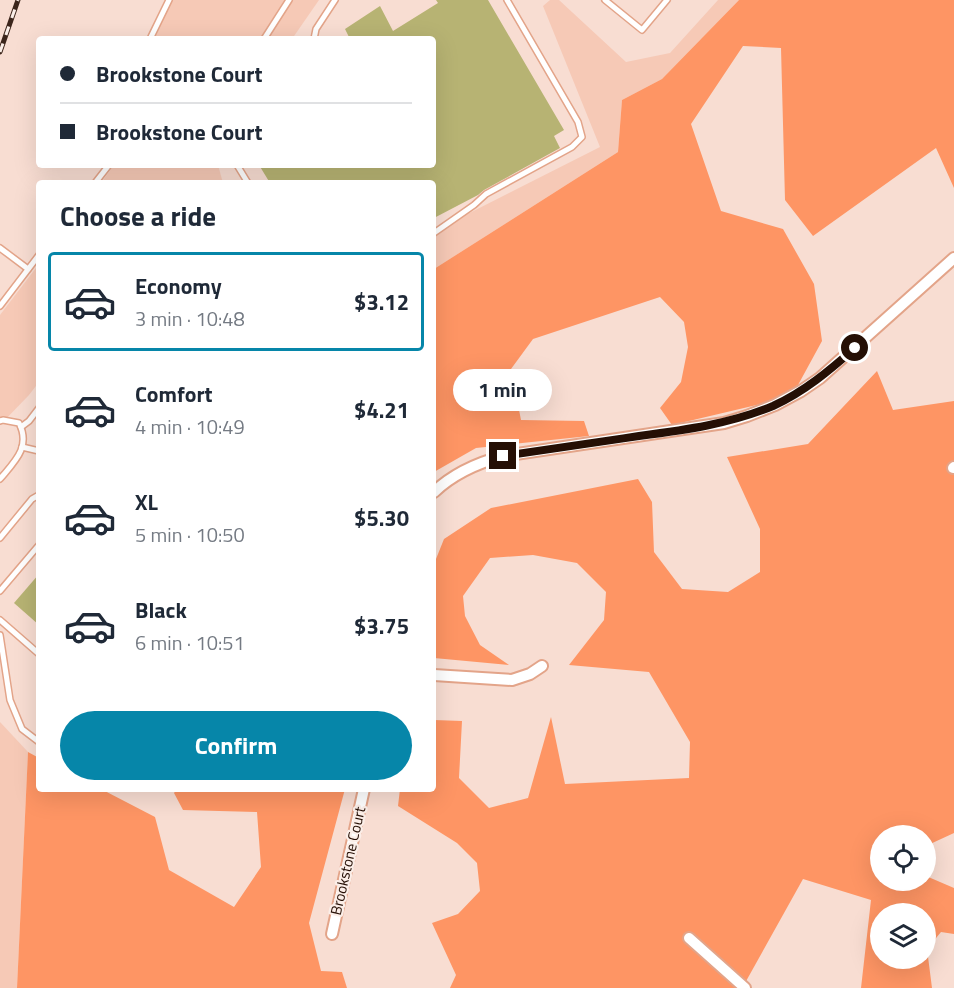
<!DOCTYPE html>
<meta charset="utf-8">
<style>
:root{--surface:#fff;--page:#f6f6f7;--text:#1f2937;--muted:#747a83;--line:#e0e1e3;--accent:#0686a9}
body{margin:0;font-family:"Titillium Web",sans-serif;background:var(--page);color:var(--text);height:100vh;display:flex;flex-direction:column;font-size:22px;white-space:nowrap}
*{box-sizing:border-box;margin:0}
p{font-size:20px;color:var(--muted)}
.icon{flex:none;width:33px;height:33px;fill:none;stroke:currentColor;stroke-width:2;stroke-linecap:round;stroke-linejoin:round}
.map{position:relative;flex:1;overflow:hidden}
.side{position:absolute;left:36px;top:180px;width:400px;height:612px;display:flex;flex-direction:column;background:var(--surface);border-radius:6px;box-shadow:0 6px 24px #0002}
.side>*{flex:none}
.top-card{position:absolute;left:36px;top:36px;width:400px;height:132px;border-radius:6px;box-shadow:0 6px 24px #0002;display:grid;align-content:center;height:132px;padding:0 24px;background:var(--surface)}
.buttons{position:absolute;left:870px;top:825px;display:grid;gap:12px}
.buttons a{display:grid;place-items:center;width:66px;height:66px;border-radius:50%;background:var(--surface);box-shadow:0 6px 24px #0002;font-size:30px}
.end{position:absolute;width:27px;height:27px;margin:-14px;border:8px solid #250f05;background:#fff;box-shadow:0 0 0 3px #fff}
.from{border-radius:50%}
.bubble{position:absolute;height:42px;border-radius:21px;background:var(--surface);box-shadow:0 6px 24px #0002;font-size:20px;font-weight:700;line-height:42px;text-align:center}
.top-card b{display:flex;align-items:center;gap:21px;height:57px;font-size:22px}
.top-card b+b{border-top:2px solid var(--line)}
.top-card i{width:15px;height:15px;background:var(--text)}
ul{padding:0;list-style:none}
li{display:flex;align-items:center;gap:18px;height:99px;margin:0 12px 9px;padding:0 12px;border:3px solid transparent;border-radius:6px}
li div{flex:1}
li b{display:block;font-size:22px}
li em{font-style:normal;font-weight:700}
li.active{border-color:var(--accent)}
li>.icon{width:54px;height:54px;stroke-width:1.5}
h2{padding:0 24px;font-size:27px;line-height:72px}
.action{display:flex;gap:12px;margin-top:auto;padding:12px 24px}
.action a{flex:1;height:69px;border-radius:36px;background:var(--accent);color:#fff;font-size:24px;font-weight:700;line-height:69px;text-align:center}
.map>svg:first-child{display:block}
</style>
<div class="map">
<svg width="954" height="988" viewBox="0 0 954 988">
<rect width="100%" height="100%" fill="#f8ddd2"/>
<g fill="#f6c9b6">
<polygon points="166,0 319,0 292,39 147,39"/>
<polygon points="550,0 559,0 626,62 670,53 718,0 739,0 662,79 622,100 618,152 434,269 434,231 600,147 543,6"/>
<polygon points="114,165 218,165 223,183 101,183"/>
<polygon points="39,264 39,382 29,395 0,425 0,315"/>
<polygon points="0,722 28,752 17,988 0,988"/>
</g>
<g fill="#fe9564" fill-rule="evenodd">
<polygon points="739,0 954,0 954,188 936,148 813,236 785,200 781,48 743,46 691,124 721,211 783,229 814,284 822,341 798,385 774,401 672,425 660,408 681,382 688,347 684,322 660,297 533,339 511,369 521,420 584,421 589,436 476,448 434,472 434,269 618,152 622,100 662,79"/>
<path d="M877,371L893,410L954,401V833L928,845L926,869V836H880V880H926V876L954,888V934L941,932L927,949L932,988H861L871,900L803,879L745,983L749,988H450L456,975L432,923L458,914L480,891L477,863L457,843L398,806L400,789H434V720L462,721L459,778L489,808L528,798L551,717L565,784L689,778L690,742L649,672L569,665L604,620L606,592L577,563L533,555L490,558L463,596L465,616L480,645L509,665L434,658V564L444,539L491,508L638,479L652,502L654,552L682,589L728,592L760,572V529L727,457L808,444ZM880,914H926V958H880Z"/>
<polygon points="28,752 39,758 39,789 101,789 155,817 169,870 234,907 261,867 257,812 183,810 174,793 177,789 345,789 309,923 321,971 342,972 347,988 17,988"/>
</g>
<g fill="#b7b373">
<polygon points="436,0 488,0 564,130 554,136 560,148 484,190 478,195 434,218 434,183 270,183 259,165 434,165 434,39 350,39 345,29 380,6 393,31 438,3"/>
<polygon points="39,574 39,625 14,603"/>
</g>
<g fill="none" stroke-linecap="round" stroke-linejoin="round">
<g stroke="#e3a489" stroke-width="8">
<g id="service">
<polyline points="605,0 642,30 667,0"/>
<polyline points="150,39 169,0"/>
<polyline points="264,39 289,0"/>
<polyline points="314,39 316,29 335,0"/>
<polyline points="237,165 248,183"/>
<polyline points="95,183 109,165"/>
<polyline points="434,233 474,205 486,194 572,147 582,137 578,122 507,0"/>
<polyline points="0,248 28,269"/>
<polyline points="0,306 39,255"/>
<path d="M0,421L3,420L19,423C31,447 15,461 0,479"/>
<polyline points="21,427 29,421 39,408"/>
<polyline points="22,447 39,451"/>
<polyline points="0,538 32,499 39,495"/>
<polyline points="0,591 39,545"/>
<polyline points="0,620 39,654"/>
<polyline points="0,635 10,700 22,729 39,742"/>
</g>
</g>
<g stroke="#e3a489" stroke-width="14">
<g id="minor">
<polyline points="953,468 954,467"/>
<path d="M434,492C454,473 477,463 503,456L724,423L747,416L775,405L801,391L820,378L954,258"/>
<polyline points="434,675 512,680 530,674 542,666"/>
<polyline points="332,934 364,789"/>
<polyline points="689,938 745,988"/>
</g>
</g>
<use href="#service" stroke="#fff" stroke-width="5"/>
<use href="#minor" stroke="#fff" stroke-width="10"/>
<g stroke="#3c251b" stroke-width="5">
<polyline id="rail" points="0,52 18,0"/>
</g>
<use href="#rail" stroke="#fbeee8" stroke-width="3" stroke-dasharray="9" stroke-linecap="butt"/>
</g>
<g fill="none" stroke-linecap="round" stroke-linejoin="round">
<path stroke="#250f05" stroke-width="8" d="M503,456C549,449 594,443 639,436C685,430 730,424 773,406C804,392 830,370 855,348"/>
</g>
<g text-anchor="middle" stroke-width="4.5" stroke-linejoin="round" paint-order="stroke">
<g font-size="15" fill="#250f05" stroke="#fbeee8">
<text transform="translate(348 861) rotate(-77)" y="5">Brookstone Court</text>
</g>
</g>
</svg>
<div class="buttons">
<a><svg class="icon" aria-label="locate" viewBox="0 0 24 24"><circle cx="12" cy="12" r="6"/><path d="M12 2v4M12 18v4M2 12h4M18 12h4"/></svg></a>
<a><svg class="icon" aria-label="layers" viewBox="0 0 24 24"><path d="M12 4l9 5-9 5-9-5zM3 14l9 5 9-5"/></svg></a>
</div>
<i class="end from" style="left:855px;top:348px"></i>
<i class="end" style="left:503px;top:456px"></i>
<div class="bubble" style="left:453px;top:369px;width:99px">1 min</div>
<div class="top-card">
<b><i class="from"></i>Brookstone Court</b>
<b><i></i>Brookstone Court</b>
</div>
<section class="side">
<h2>Choose a ride</h2>
<ul>
<li class="active"><svg class="icon" aria-label="car" viewBox="0 0 24 24"><path d="M5 17H2v-5l4-1 3-4h7l3 4 3 1v5h-3M9 17h6M6 11h13"/><circle cx="7" cy="17" r="2"/><circle cx="17" cy="17" r="2"/></svg><div><b>Economy</b><p>3 min · 10:48</p></div><em>$3.12</em></li>
<li><svg class="icon" aria-label="car" viewBox="0 0 24 24"><path d="M5 17H2v-5l4-1 3-4h7l3 4 3 1v5h-3M9 17h6M6 11h13"/><circle cx="7" cy="17" r="2"/><circle cx="17" cy="17" r="2"/></svg><div><b>Comfort</b><p>4 min · 10:49</p></div><em>$4.21</em></li>
<li><svg class="icon" aria-label="car" viewBox="0 0 24 24"><path d="M5 17H2v-5l4-1 3-4h7l3 4 3 1v5h-3M9 17h6M6 11h13"/><circle cx="7" cy="17" r="2"/><circle cx="17" cy="17" r="2"/></svg><div><b>XL</b><p>5 min · 10:50</p></div><em>$5.30</em></li>
<li><svg class="icon" aria-label="car" viewBox="0 0 24 24"><path d="M5 17H2v-5l4-1 3-4h7l3 4 3 1v5h-3M9 17h6M6 11h13"/><circle cx="7" cy="17" r="2"/><circle cx="17" cy="17" r="2"/></svg><div><b>Black</b><p>6 min · 10:51</p></div><em>$3.75</em></li>
</ul>
<div class="action"><a>Confirm</a></div>
</section>
</div>
